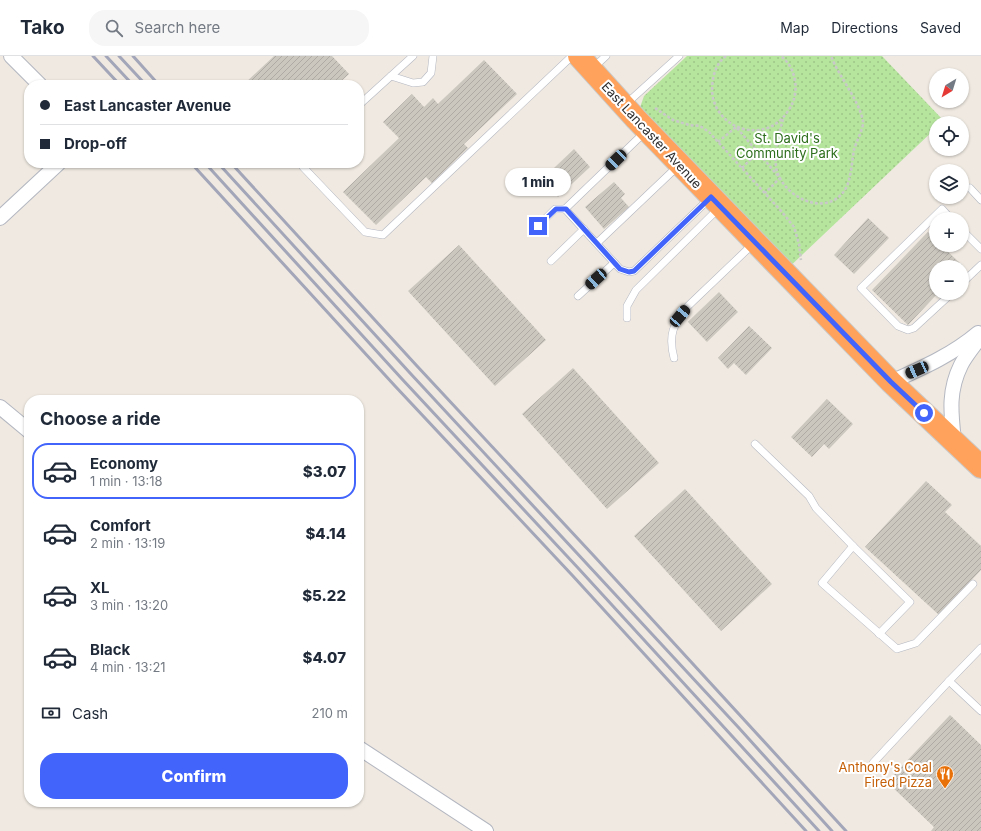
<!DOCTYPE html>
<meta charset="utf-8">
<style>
:root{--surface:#fff;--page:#f6f6f7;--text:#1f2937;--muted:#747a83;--line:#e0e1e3;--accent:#4264fb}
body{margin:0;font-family:Inter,sans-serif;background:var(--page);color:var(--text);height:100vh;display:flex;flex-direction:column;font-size:15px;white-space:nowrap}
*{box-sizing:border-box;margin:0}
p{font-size:13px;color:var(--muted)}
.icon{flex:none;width:22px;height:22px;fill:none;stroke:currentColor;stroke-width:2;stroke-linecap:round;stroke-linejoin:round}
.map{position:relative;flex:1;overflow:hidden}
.drawer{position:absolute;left:24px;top:339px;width:340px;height:412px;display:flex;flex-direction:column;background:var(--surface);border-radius:16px;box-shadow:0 1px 3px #0004}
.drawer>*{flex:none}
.top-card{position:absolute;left:24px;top:24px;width:340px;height:88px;border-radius:16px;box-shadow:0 1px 3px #0004;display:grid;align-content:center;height:88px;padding:0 16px;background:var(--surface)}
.needle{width:26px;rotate:218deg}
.controls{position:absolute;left:929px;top:12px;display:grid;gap:8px}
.controls a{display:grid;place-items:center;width:40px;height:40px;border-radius:50%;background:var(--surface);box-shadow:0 1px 3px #0004;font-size:20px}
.end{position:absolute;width:18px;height:18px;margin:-9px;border:5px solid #4264fb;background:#fff;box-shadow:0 0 0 2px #fff}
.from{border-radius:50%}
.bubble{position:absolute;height:28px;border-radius:14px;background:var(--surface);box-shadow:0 1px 3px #0004;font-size:13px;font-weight:800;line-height:28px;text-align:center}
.car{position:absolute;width:12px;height:24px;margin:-12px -6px;border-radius:5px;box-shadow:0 0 3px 1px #0007;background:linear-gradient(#222 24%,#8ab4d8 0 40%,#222 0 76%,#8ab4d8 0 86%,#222 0)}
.top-card b{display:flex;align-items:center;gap:14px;height:38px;font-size:15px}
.top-card b+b{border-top:1px solid var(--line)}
.top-card i{width:10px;height:10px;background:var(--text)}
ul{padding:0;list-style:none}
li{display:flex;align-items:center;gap:12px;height:56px;margin:0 8px 6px;padding:0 8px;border:2px solid transparent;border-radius:16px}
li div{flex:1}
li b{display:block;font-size:15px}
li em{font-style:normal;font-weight:800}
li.selected{border-color:var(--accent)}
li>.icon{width:36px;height:36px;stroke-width:1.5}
h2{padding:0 16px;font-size:18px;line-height:48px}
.pay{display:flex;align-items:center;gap:10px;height:44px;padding:0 16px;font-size:15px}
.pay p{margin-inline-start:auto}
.primary-button{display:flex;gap:8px;margin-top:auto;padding:8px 16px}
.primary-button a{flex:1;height:46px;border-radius:16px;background:var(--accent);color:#fff;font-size:16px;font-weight:800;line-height:46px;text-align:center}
header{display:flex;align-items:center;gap:24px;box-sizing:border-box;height:56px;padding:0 20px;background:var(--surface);border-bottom:1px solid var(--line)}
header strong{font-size:19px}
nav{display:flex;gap:22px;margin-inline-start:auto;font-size:14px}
.search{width:280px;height:36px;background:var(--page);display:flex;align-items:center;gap:10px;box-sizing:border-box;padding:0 14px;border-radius:16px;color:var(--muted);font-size:15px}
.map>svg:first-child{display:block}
</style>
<header>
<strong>Tako</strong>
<div class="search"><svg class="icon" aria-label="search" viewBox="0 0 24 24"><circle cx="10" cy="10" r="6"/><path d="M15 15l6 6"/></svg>Search here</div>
<nav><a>Map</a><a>Directions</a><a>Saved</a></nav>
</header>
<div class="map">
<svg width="981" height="775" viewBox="0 0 981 775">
<defs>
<pattern id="park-dots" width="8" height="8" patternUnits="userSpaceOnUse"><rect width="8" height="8" fill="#b6e59e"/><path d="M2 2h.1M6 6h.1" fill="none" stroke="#9dc588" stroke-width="1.8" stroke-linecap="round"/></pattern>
<pattern id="building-hatch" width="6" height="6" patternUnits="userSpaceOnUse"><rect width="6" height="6" fill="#cbc7bf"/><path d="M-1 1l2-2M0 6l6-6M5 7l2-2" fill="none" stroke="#afaba4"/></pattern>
</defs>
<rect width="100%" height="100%" fill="#efe9e1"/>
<polygon fill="url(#park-dots)" points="687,0 882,0 944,65 942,67 936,67 936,72 784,216 636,63 644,40"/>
<g fill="url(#building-hatch)">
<polygon points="274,0 332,0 349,18 337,29 243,29"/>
<polygon points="484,4 517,38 464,88 468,92 432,127 426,121 376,169 343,136 399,82 383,66 412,38 424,51 433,42 438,48"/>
<polygon points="574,93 590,111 558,141 547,129 554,123 549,117"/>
<polygon points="614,126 625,138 621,142 629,151 604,173 585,151"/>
<polygon points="868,162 889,182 854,218 834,199"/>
<polygon points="928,176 936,184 936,189 941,189 964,211 962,213 962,211 936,211 936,237 938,237 908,269 872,234"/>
<polygon points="459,189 546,284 495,330 408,235"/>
<polygon points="719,236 738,256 707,286 688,266"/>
<polygon points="749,270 772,292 746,319 734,307 728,313 718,302"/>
<polygon points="573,312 659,407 607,453 522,358"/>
<polygon points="827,343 853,368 829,393 824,388 812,401 791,381"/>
<polygon points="926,425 952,449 945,456 981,490 981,514 939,559 865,491"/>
<polygon points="685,433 772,528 721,575 634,480"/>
<polygon points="950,659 981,689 981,775 931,775 934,771 887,726"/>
</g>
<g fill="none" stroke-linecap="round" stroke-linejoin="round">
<g stroke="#b4b7c1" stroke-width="8">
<g id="lane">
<polyline points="593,12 606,0"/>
<polyline points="391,20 413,27 423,26 431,17 433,0"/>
<polyline points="626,48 679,0"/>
<polyline points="359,49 413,0"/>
<polyline points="304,107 303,111 365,176 383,179 572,0"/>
<polyline points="970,132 981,144"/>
<polyline points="565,153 646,75"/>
<polyline points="951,163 942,153 861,232 898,270 908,274 914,272 952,237"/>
<polyline points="538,170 555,153 565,153 620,213 629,216 634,215 709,143"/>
<polyline points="962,174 981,193"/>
<polyline points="597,187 678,110"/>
<polyline points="551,205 584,173"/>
<polyline points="962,227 981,209"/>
<polyline points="578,240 614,207"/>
<polyline points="627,262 627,250 636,234 719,152"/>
<path d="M674,302C668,279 673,268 688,250L753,188"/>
<polyline points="755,388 809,440 816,452 853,490 822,527 897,593 916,587 973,528"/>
<polyline points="853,490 910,546 879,578"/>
<polyline points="981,592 949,625 981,655"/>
<polyline points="873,707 949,625"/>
</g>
</g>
<g stroke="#b4b7c1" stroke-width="16">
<g id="street">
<polyline points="11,0 40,29"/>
<polyline points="0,162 59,107"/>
<path d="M891,326C922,312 952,299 978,277"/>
<polyline points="0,351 29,375"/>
<path d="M954,385C951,357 948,335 961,309C966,299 975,289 981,280"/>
<polyline points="359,692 486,775"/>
</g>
</g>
<g stroke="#c9c9c9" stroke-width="24">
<polyline id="highway" points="579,0 636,63 891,326 981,411"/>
</g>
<g stroke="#c9c9c9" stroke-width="2.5" stroke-dasharray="3 2" stroke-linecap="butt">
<path d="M726,0C718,6 714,15 713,24C704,69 763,94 788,55C792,49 794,45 795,38C797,24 793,10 781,0"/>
<polyline points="655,52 673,64 689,69 700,70 709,76 782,156 794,171 799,188 801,204"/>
<path d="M783,63C779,78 774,94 776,111C781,141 828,164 846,132C851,123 852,104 854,94C856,86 864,72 863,65C859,44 839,21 831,0"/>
<polyline points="718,86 736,71 780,122 765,137"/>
<polyline points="742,112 758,96"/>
</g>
<use href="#lane" stroke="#fff" stroke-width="7"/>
<use href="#street" stroke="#fff" stroke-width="14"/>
<use href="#highway" stroke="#ffa35c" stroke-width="22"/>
<g stroke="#a3a6b8" stroke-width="3">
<polyline points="93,0 120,29"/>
<polyline points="106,0 133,29"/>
<polyline points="119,0 146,29"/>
<polyline points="133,0 159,29"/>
<polyline points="191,107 395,330 572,519 806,775"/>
<polyline points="205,107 402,323 579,513 819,775"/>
<polyline points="218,107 410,317 739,672 832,775"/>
<polyline points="231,107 417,310 594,500 846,775"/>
</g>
</g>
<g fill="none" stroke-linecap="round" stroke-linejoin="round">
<polyline stroke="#4264fb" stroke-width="5" points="538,170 556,153 566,153 620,213 629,216 634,215 711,141 891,326 924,357"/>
</g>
<defs>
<g id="restaurant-pin" transform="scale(0.9)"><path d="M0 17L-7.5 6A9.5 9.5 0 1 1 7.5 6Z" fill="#e8710a" stroke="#fff"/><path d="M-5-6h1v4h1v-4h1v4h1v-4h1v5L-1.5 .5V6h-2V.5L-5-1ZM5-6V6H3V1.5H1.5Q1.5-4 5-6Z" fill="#fff"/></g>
</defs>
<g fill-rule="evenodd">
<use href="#restaurant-pin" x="945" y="718"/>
</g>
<g text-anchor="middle" stroke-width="4" stroke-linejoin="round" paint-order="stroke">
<g font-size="13" fill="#2e2e2e" stroke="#fff">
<text transform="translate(652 79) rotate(47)" y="5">East Lancaster Avenue</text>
</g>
<g font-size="13" fill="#2c6e1b" stroke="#fff">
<text x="787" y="87">St. David's<tspan x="787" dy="15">Community Park</tspan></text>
</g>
<g font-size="13" fill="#c56008" stroke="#fff" text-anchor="end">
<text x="932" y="716">Anthony's Coal<tspan x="932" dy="15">Fired Pizza</tspan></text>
</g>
</g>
</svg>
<div class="controls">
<a><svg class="needle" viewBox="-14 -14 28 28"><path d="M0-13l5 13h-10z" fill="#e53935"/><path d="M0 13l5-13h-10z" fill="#747a83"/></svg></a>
<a><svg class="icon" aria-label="locate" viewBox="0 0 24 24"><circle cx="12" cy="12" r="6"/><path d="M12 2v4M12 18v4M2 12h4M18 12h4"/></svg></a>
<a><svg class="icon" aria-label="layers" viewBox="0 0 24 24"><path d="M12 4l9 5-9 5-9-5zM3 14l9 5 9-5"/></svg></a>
<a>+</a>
<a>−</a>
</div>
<i class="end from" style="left:924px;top:357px"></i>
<i class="end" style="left:538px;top:170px"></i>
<div class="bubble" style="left:505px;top:112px;width:66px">1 min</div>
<i class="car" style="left:616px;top:104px;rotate:226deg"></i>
<i class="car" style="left:596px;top:223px;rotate:228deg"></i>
<i class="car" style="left:680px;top:260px;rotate:40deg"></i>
<i class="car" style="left:917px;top:314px;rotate:246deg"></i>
<div class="top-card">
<b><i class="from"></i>East Lancaster Avenue</b>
<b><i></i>Drop-off</b>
</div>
<section class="drawer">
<h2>Choose a ride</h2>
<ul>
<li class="selected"><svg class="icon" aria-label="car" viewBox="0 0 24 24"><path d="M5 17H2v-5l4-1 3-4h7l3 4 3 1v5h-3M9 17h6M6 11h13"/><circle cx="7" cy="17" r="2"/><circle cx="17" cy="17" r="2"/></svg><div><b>Economy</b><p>1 min · 13:18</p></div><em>$3.07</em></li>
<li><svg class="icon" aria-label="car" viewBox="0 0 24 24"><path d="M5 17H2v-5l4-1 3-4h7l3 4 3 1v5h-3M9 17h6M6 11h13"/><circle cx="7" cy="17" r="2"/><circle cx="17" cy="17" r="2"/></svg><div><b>Comfort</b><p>2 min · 13:19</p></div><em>$4.14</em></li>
<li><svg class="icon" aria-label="car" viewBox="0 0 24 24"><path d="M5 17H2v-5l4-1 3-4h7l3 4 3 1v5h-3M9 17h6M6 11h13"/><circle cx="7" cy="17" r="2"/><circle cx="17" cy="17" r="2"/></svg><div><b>XL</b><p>3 min · 13:20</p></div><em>$5.22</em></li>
<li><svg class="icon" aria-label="car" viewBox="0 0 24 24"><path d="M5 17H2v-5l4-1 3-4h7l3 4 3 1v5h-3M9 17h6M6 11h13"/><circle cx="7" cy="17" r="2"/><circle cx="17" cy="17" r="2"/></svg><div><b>Black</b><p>4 min · 13:21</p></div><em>$4.07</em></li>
</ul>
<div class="pay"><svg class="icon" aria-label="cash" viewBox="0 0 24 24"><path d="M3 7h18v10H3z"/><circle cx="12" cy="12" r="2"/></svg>Cash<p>210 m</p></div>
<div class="primary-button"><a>Confirm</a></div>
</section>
</div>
